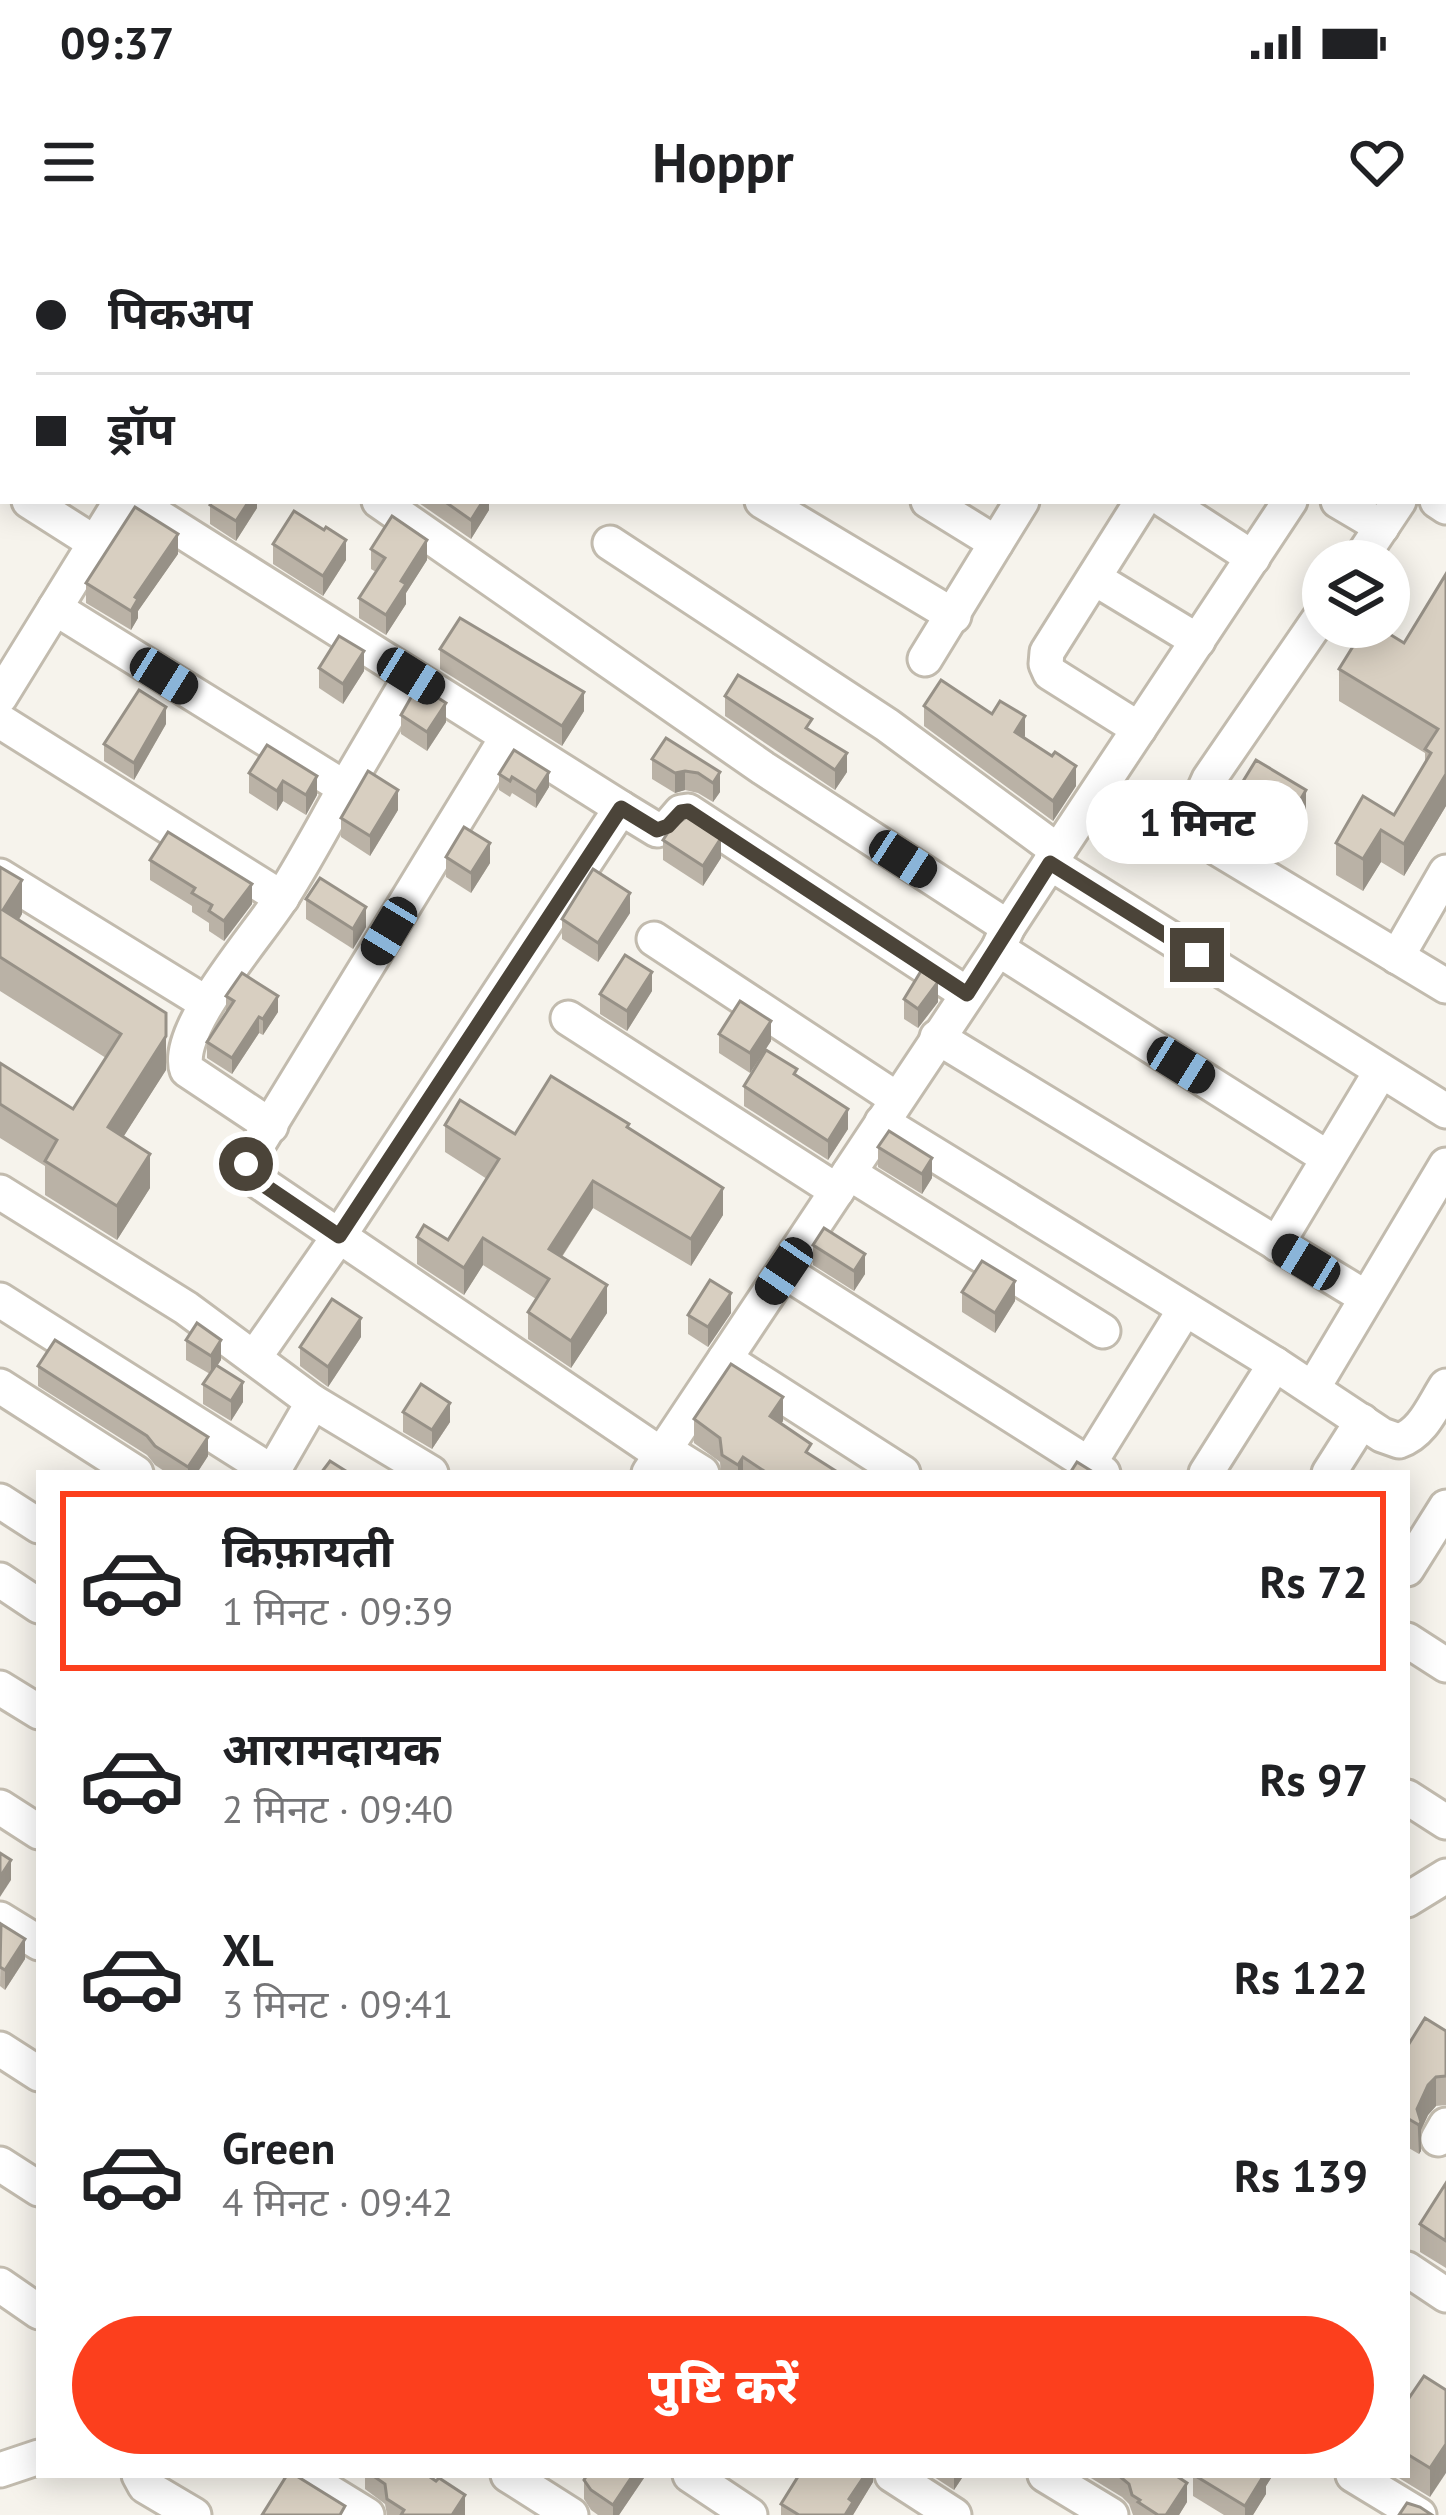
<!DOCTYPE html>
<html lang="hi">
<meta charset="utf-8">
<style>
:root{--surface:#fff;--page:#f2f2f2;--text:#202124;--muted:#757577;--line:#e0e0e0;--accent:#fc3f1d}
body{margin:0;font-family:"PT Sans","Noto Sans Devanagari",sans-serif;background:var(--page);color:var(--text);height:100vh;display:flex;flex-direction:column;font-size:45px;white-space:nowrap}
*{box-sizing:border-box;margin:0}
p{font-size:39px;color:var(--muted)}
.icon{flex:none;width:66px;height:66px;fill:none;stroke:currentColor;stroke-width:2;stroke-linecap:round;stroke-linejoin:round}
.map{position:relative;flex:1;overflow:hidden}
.panel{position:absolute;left:36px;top:1230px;width:1374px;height:1008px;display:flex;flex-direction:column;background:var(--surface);border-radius:0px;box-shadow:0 6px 30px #0003}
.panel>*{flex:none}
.guide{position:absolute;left:0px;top:0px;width:1446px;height:264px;box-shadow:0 6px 30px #0003;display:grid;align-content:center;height:264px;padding:0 36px;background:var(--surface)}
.fabs{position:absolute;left:1302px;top:300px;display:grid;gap:24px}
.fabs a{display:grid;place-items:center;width:108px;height:108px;border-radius:50%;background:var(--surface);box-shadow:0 6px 30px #0003;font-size:60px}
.end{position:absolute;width:54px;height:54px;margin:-27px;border:15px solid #4b4439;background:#fff;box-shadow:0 0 0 6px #fff}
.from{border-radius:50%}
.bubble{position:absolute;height:84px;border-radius:42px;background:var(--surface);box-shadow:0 6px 30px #0003;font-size:39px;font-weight:800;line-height:84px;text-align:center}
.car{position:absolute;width:36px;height:72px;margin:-36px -18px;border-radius:15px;box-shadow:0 0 9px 3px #0007;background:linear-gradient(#222 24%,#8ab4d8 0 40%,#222 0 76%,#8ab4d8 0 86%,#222 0)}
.guide b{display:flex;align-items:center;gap:42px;height:114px;font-size:45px}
.guide b+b{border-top:3px solid var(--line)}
.guide i{width:30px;height:30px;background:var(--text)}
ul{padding:21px 0 0;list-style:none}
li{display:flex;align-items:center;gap:36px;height:180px;margin:0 24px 18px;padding:0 12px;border:6px solid transparent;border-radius:0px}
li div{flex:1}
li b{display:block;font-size:45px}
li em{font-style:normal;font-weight:800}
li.on{border-color:var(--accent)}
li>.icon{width:108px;height:108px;stroke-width:1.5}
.cta{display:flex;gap:24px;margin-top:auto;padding:24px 36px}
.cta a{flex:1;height:138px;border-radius:72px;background:var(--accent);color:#fff;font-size:48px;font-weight:800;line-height:138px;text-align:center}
.status{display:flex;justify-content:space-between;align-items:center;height:84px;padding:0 60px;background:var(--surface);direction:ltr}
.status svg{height:33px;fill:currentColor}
header{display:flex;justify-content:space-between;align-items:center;height:156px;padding:0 36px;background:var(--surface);font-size:54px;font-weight:800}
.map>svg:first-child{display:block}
</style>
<div class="status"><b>09:37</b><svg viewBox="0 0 49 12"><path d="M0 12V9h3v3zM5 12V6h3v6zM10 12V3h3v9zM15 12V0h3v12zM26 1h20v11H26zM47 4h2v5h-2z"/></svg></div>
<header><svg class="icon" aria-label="menu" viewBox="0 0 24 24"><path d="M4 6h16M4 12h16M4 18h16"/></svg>Hoppr<svg class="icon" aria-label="heart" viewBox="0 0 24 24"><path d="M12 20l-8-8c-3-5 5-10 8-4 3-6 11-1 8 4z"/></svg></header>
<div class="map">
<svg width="1446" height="2275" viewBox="0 0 1446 2275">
<rect width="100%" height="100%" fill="#f6f3ec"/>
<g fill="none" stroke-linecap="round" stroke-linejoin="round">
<g stroke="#c2bbae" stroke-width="39">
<g id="minor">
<polyline points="385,0 391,3"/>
<polyline points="594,0 599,3"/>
<polyline points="732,0 736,3"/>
<polyline points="897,0 902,3"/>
<polyline points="1086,0 1091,3"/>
<polyline points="1344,0 1350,3"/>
<polyline points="286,3 287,0"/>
<polyline points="850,3 852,0"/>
<polyline points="1178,3 1180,0"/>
<polyline points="1303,3 1305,0"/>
<polyline points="1443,54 1446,56"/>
<polyline points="0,83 3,85"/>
<polyline points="1443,195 1446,191"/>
<polyline points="0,242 3,244"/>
<polyline points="29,261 95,303"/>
<polyline points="134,261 621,568 339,996 254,1118"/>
<polyline points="379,261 763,528 1008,687"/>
<polyline points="762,261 954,376"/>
<polyline points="928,261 996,303"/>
<polyline points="1165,261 1253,318"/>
<polyline points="1338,261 1382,287"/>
<polyline points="1437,261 1446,267"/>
<polyline points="610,303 887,485 1058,611"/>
<polyline points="1359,321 1399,261"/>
<polyline points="1094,338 1198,401"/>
<path d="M55,368L345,548C325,583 306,619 284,654C262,691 172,790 187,830L271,886"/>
<path d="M1323,373L1209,539C1194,569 1201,581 1217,608L1446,746"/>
<polyline points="925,419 1022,261"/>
<polyline points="0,457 121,261"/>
<polyline points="0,481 282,658"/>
<polyline points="1139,489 1050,433 1046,424 1047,412 1142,261"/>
<polyline points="507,497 246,924 249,935 662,1215"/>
<polyline points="345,548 411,436"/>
<polyline points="621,568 657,590 669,586 681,572 688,571 967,754"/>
<polyline points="1050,623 1446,871"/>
<polyline points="0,636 206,763"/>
<polyline points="654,699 897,859"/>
<polyline points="998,709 1328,918"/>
<polyline points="1397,717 1446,632"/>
<polyline points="568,778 837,951"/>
<polyline points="937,797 1365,1057"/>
<path d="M882,882L1275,1124L1382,1195L1399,1201C1423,1193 1433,1166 1446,1146"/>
<polyline points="849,933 1103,1091"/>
<polyline points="0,952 186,1068 313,1162 431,1233"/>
<polyline points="1277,1004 1381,831"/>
<polyline points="784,1031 1103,1233"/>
<polyline points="0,1060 272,1232"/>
<polyline points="725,1119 903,1233"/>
<polyline points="0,1146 136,1233"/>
<polyline points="1313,1148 1446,925"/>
<polyline points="665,1210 702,1233"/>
<polyline points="1089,1224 1185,1069"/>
<polyline points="272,1233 313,1162"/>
<polyline points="649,1233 998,709 1008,687 1050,623 1290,261"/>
<polyline points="1206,1233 1275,1124"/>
<polyline points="1329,1233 1362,1181"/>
<polyline points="0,1261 39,1286"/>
<polyline points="1407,1329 1446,1267"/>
<polyline points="0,1340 39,1366"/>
<polyline points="1407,1400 1446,1425"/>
<polyline points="0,1448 39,1472"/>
<polyline points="1407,1557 1446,1582"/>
<polyline points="0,1567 39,1592"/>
<polyline points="1407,1660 1446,1636"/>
<polyline points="0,1679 39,1703"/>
<polyline points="0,1809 39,1834"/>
<polyline points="1438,1899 1446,1885"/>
<polyline points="0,1924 39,1949"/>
<polyline points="1407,2029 1446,2055"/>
<polyline points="0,2045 39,2072"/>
<polyline points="0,2230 39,2217"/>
<polyline points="139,2235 145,2246 194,2275"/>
<polyline points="302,2235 367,2275"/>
<polyline points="508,2235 571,2275"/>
<polyline points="690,2235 750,2275"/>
<polyline points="892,2235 954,2275"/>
<polyline points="1045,2235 1111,2275"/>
<polyline points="1353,2235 1419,2275"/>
</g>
</g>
<use href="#minor" stroke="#fff" stroke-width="33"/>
</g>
<g fill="#bab2a6">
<polygon points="180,0 263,1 263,3 182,3"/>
<polygon points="1402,0 1446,0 1446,4 1443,9 1443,3 1406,3"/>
<polygon points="257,261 257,268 236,301 210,284 210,265"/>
<polygon points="416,261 489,261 489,270 471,299"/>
<polygon points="324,290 346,320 323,356 273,324 273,304"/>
<polygon points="371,309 427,320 406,353 406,364 386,395 359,378 359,358 376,332 371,329"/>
<polygon points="178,314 138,371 138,378 131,390 86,363 86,343"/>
<polygon points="1446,334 1446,566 1404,636 1381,622 1363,651 1336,635 1336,603 1394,575 1425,523 1425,513 1339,461 1339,429 1404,403"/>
<polygon points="440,409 584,471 562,506 440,429"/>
<polygon points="319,428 364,431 343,464 319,448"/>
<polygon points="725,456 812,491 847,532 835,550 725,476"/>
<polygon points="924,466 1025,496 1024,498 1076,546 1053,581 924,486"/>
<polygon points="401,475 446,482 427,511 401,494"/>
<polygon points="166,484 134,540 104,521 104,504"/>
<polygon points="652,519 720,532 720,552 713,562 698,553 685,550 675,553 652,539"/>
<polygon points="249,533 317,536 317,555 306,575 283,561 277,571 249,553"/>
<polygon points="499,534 549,547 536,568 512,553 510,557 499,550"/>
<polygon points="1234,556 1306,570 1285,606 1234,575"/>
<polygon points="398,570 370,616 341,597 341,578"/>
<polygon points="663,600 721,618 703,646 663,620"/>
<polygon points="446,617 490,623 471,653 446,637"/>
<polygon points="150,620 252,664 224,701 209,691 209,683 192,672 192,666 150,640"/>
<polygon points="0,627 22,674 19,680 166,830 123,897 150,948 117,1000 45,955 45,926 0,898 0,823 73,869 106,818 0,751"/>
<polygon points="306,659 366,687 353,709 306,679"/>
<polygon points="630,673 598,722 562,699 562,679"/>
<polygon points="652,751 627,791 600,774 600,754"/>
<polygon points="226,756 278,772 263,795 259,793 232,834 207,818 207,802 226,772"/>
<polygon points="904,759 938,762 918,788 904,779"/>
<polygon points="719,794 771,801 750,833 719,813"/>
<polygon points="797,836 848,889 828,920 744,866 744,846"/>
<polygon points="445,885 515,894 629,889 723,975 691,1026 593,968 562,1017 607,1073 571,1128 528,1099 528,1072 536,1059 483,1025 464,1055 417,1024 417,997 448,1000 487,939 445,912"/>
<polygon points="878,907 932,938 922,954 878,927"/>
<polygon points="813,1005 865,1034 854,1051 813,1025"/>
<polygon points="962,1052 1015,1061 995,1093 962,1072"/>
<polygon points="731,1073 708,1107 688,1094 688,1075"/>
<polygon points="361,1097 328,1147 300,1126 300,1107"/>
<polygon points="186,1100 221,1120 217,1126 243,1162 231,1181 203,1164 203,1144 210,1134 186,1120"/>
<polygon points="38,1126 208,1216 197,1233 167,1233 155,1225 147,1215 38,1146"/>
<polygon points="403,1172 450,1182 432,1209 403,1192"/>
<polygon points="694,1179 783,1181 781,1184 811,1216 839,1233 721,1233 720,1222 694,1203"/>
<polygon points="1,1684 25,1719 5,1750 0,1746"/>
<polygon points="1446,1791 1446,1865 1436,1866 1428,1875 1421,1890 1421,1911 1419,1914 1407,1907 1407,1807"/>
<polygon points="1446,1943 1446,2028 1420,2012 1420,1984"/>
<polygon points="1446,2150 1430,2257 1394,2235 1407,2235 1407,2161"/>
<polygon points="365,2235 427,2235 465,2275 387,2275 385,2264 365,2249"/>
<polygon points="646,2235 619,2275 598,2275 591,2270 584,2259 584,2240"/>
<polygon points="873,2235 873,2242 853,2275 781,2275 781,2264"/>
<polygon points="931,2235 964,2235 954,2250"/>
<polygon points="1086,2235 1175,2235 1187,2262 1179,2275 1133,2275 1129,2264 1122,2257"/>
<polygon points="1193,2235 1273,2235 1266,2246 1266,2254 1253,2275 1224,2275 1193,2256"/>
</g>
<g fill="#979187">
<polygon points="249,261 257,261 257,268 236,301 236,281"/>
<polygon points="483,261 489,261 489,270 471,299 471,280"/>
<polygon points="178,294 178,314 138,371 138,378 131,390 131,371 135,357"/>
<polygon points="346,300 346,320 323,356 323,336"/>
<polygon points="427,300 427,320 406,353 406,364 386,395 386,375 401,341"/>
<polygon points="364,411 364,431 343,464 343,444"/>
<polygon points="584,452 584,471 562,506 562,486"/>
<polygon points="446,463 446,482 427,511 427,492"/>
<polygon points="166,467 166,484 134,540 134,523"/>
<polygon points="1025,476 1025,496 1015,511 1015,492"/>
<polygon points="847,513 847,532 835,550 835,530"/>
<polygon points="1076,526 1076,546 1053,581 1053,561"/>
<polygon points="685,531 685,550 675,553 675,533"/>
<polygon points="549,532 549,547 536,568 536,552"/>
<polygon points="720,532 720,552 713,562 713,543"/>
<polygon points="1446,534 1446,566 1404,636 1404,604"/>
<polygon points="317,536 317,555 306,575 306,555"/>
<polygon points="283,541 283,561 277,571 277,551"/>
<polygon points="398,550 398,570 370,616 370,596"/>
<polygon points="1306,550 1306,570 1285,606 1285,586"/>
<polygon points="1381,590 1381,622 1363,651 1363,619"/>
<polygon points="721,598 721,618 703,646 703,626"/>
<polygon points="490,603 490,623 471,653 471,633"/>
<polygon points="22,640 22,674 3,704 3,670"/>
<polygon points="252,644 252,664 224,701 224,681"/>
<polygon points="630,653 630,673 598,722 598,703"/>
<polygon points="366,667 366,687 353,709 353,689"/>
<polygon points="652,732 652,751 627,791 627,771"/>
<polygon points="938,742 938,762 918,788 918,769"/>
<polygon points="278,756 278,772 263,795 263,779"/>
<polygon points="259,777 259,793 232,834 232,818"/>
<polygon points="771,781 771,801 750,833 750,813"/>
<polygon points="166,796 166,830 108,921 108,887"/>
<polygon points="848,869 848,889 828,920 828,901"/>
<polygon points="150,914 150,948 117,1000 117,966"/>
<polygon points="932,918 932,938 922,954 922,934"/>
<polygon points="593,941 593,968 549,1036 549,1009"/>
<polygon points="723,948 723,975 691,1026 691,999"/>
<polygon points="483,998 483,1025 464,1055 464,1028"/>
<polygon points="865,1014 865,1034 854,1051 854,1031"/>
<polygon points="1015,1041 1015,1061 995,1093 995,1073"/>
<polygon points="607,1045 607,1073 571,1128 571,1101"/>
<polygon points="731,1053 731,1073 708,1107 708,1087"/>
<polygon points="361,1078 361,1097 328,1147 328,1127"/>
<polygon points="221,1100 221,1120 211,1135 211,1116"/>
<polygon points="243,1142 243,1162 231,1181 231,1161"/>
<polygon points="783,1157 783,1181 770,1200 770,1176"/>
<polygon points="450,1163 450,1182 432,1209 432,1190"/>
<polygon points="208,1197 208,1216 197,1233 188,1233 188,1227"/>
<polygon points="743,1217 743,1233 738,1233 738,1225"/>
<polygon points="11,1620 11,1640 0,1657 0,1637"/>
<polygon points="25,1699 25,1719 5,1750 5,1730"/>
<polygon points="1436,1837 1436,1866 1428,1875 1421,1890 1421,1911 1419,1914 1417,1869 1428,1845"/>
<polygon points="1446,2204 1446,2233 1430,2257 1430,2228"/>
<polygon points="633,2235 646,2235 619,2275 613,2275 613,2265"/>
<polygon points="865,2235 873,2235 873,2242 853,2275 845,2275 849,2259"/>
<polygon points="954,2235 964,2235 954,2250"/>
<polygon points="1262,2235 1273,2235 1266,2246 1266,2254 1253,2275 1245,2275 1245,2266"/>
<polygon points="1187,2243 1187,2262 1179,2275 1166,2275"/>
<polygon points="465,2255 465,2275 452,2275"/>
</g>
<g fill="#d8cfc1" stroke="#979187" stroke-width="3">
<polygon points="208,0 262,0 263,1 261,3 213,3"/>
<polygon points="212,261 249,261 236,281 210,265"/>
<polygon points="444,261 483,261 471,280"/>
<polygon points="135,267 178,294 135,357 138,359 131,371 86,343"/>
<polygon points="294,271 324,290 326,287 346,300 323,336 273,304"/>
<polygon points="392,276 427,300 401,341 406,344 386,375 359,358 385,318 371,309"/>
<polygon points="1446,334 1446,534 1404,604 1381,590 1363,619 1336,603 1363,556 1394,575 1431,513 1425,509 1438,489 1339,429 1365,387 1378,387 1404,403"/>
<polygon points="460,378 584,452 562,486 440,409"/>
<polygon points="339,396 364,411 343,444 319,428"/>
<polygon points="738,435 812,479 806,488 847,513 835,530 725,456"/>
<polygon points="941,440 992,474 1000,461 1025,476 1015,492 1052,516 1055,512 1076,526 1053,561 924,466"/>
<polygon points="418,445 446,463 427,492 401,475"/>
<polygon points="139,450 166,467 134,523 104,504"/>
<polygon points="666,498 720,532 713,543 698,533 685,531 675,533 652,519"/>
<polygon points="267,505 317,536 306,555 283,541 277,551 249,533"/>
<polygon points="514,510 549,532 536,552 512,537 510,541 499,534"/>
<polygon points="1256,520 1306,550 1285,586 1234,556"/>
<polygon points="368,531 398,550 370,596 341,578"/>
<polygon points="688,576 721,598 703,626 663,600 671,588"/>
<polygon points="464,587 490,603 471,633 446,617"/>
<polygon points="168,592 252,644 224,681 209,671 212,665 192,653 195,648 150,620"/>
<polygon points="0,627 22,640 3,670 166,773 166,796 108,887 150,914 117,966 45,921 57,900 0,864 0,823 73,869 121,794 0,717"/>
<polygon points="593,629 630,653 598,703 562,679"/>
<polygon points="320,638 366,667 353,689 306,659"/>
<polygon points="625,715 652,732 627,771 600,754"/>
<polygon points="921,731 938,742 918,769 904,759"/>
<polygon points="242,733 278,756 263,779 259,777 232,818 207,802 234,761 226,756"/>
<polygon points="740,761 771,781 750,813 719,794"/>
<polygon points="766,810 797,829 794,834 848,869 828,901 744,846"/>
<polygon points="551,836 629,884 627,887 723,948 691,999 593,941 549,1009 607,1045 571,1101 528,1072 549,1039 483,998 464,1028 417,997 424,985 448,1000 499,919 445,885 460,860 515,894"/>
<polygon points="889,891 932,918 922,934 878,907"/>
<polygon points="824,988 865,1014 854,1031 813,1005"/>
<polygon points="982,1021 1015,1041 995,1073 962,1052"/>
<polygon points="710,1040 731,1053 708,1087 688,1075"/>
<polygon points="332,1059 361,1078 328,1127 300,1107"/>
<polygon points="197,1083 221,1100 211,1116 186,1100"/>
<polygon points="55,1100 208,1197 188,1227 155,1206 147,1196 38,1126"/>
<polygon points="731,1124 783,1157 770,1176 811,1204 806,1212 839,1233 767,1233 743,1217 738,1225 722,1215 720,1198 694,1179"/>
<polygon points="216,1125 243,1142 231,1161 203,1144"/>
<polygon points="421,1144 450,1163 432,1190 403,1172"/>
<polygon points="330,1221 349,1233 321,1233"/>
<polygon points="1077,1222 1093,1232 1100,1233 1070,1233"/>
<polygon points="0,1613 11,1620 0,1637"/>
<polygon points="1,1684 25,1699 5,1730 0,1727"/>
<polygon points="1425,1778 1446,1791 1446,1836 1436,1837 1428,1845 1417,1869 1421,1882 1419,1885 1407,1878 1407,1807"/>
<polygon points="1446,1943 1446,2001 1420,1984"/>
<polygon points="1424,2136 1446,2150 1446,2204 1430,2228 1407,2214 1407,2161"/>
<polygon points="287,2235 295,2235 345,2266 340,2275 262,2275"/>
<polygon points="372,2235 427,2235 436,2241 439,2238 465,2255 452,2275 401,2275 404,2270 387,2259 385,2244"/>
<polygon points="587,2235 633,2235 613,2265 591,2250 584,2240"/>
<polygon points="799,2235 865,2235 849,2259 853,2262 845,2275 799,2275 781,2264"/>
<polygon points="1118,2235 1175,2235 1187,2243 1166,2275 1158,2275 1138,2262 1140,2260 1132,2255 1129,2244"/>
<polygon points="1194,2235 1264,2235 1245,2266"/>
<polygon points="1407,2263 1420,2267 1432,2275 1399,2275"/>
</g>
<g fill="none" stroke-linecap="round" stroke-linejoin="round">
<polyline stroke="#4b4439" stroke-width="15" points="246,924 249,935 339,996 621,568 657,590 668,586 681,572 688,571 967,754 1050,623 1197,715"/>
</g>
</svg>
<div class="fabs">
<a><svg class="icon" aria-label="layers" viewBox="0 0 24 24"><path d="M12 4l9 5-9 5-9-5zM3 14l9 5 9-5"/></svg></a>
</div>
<i class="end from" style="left:246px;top:924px"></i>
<i class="end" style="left:1197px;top:715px"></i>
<div class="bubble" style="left:1086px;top:540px;width:222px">1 मिनट</div>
<i class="car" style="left:164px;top:436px;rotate:122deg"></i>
<i class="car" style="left:411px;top:436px;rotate:122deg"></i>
<i class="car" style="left:903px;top:619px;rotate:123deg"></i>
<i class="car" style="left:389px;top:691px;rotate:211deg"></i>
<i class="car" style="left:1181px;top:825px;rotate:122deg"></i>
<i class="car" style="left:1306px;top:1022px;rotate:301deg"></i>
<i class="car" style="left:784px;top:1031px;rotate:214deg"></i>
<div class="guide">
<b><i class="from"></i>पिकअप</b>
<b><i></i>ड्रॉप</b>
</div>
<section class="panel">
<ul>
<li class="on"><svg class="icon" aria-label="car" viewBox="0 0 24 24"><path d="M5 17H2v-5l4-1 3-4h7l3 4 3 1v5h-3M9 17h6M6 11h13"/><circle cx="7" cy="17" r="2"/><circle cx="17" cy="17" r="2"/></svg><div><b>किफ़ायती</b><p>1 मिनट · 09:39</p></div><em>Rs 72</em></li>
<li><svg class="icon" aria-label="car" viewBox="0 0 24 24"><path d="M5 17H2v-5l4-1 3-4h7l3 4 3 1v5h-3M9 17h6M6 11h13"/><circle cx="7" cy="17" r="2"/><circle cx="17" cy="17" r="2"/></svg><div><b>आरामदायक</b><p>2 मिनट · 09:40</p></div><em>Rs 97</em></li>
<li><svg class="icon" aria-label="car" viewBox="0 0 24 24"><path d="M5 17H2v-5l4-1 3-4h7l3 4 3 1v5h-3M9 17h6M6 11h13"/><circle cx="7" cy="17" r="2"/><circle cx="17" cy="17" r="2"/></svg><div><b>XL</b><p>3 मिनट · 09:41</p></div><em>Rs 122</em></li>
<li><svg class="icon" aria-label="car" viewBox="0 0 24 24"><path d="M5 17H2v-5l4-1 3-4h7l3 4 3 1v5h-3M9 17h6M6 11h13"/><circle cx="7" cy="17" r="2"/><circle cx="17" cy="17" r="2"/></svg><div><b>Green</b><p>4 मिनट · 09:42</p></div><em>Rs 139</em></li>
</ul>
<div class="cta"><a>पुष्टि करें</a></div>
</section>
</div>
